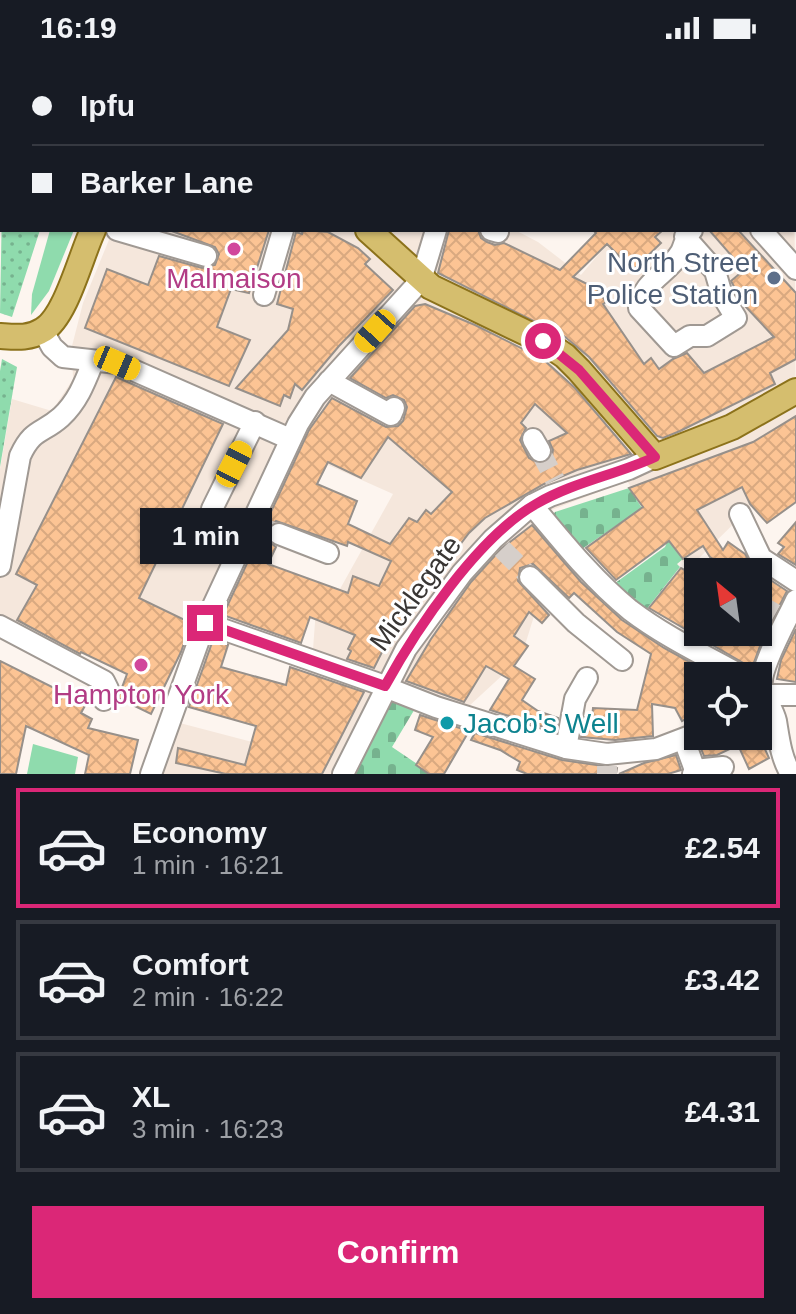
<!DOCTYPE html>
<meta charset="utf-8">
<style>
:root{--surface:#171b24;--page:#242831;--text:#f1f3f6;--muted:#9ea1a6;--line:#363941;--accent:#db2777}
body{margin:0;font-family:Arial,sans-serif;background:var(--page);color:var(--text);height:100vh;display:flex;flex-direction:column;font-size:30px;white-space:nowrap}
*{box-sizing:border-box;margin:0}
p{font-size:26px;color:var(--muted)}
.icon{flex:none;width:44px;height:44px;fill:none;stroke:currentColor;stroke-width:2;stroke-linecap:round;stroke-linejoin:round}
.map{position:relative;height:718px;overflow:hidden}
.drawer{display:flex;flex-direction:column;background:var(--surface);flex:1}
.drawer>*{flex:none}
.top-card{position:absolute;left:0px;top:0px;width:796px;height:176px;box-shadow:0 2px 6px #0004;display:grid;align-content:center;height:176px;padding:0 32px;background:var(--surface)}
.needle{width:52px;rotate:331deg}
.tools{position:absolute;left:684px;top:502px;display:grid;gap:16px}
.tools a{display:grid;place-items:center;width:88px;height:88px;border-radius:0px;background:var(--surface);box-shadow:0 2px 6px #0004;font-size:40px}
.end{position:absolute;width:36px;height:36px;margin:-18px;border:10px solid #db2777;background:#fff;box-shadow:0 0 0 4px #fff}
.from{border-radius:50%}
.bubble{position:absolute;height:56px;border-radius:0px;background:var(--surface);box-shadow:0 2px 6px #0004;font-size:26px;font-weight:700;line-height:56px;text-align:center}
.car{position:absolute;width:24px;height:48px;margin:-24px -12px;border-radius:10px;box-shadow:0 0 6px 2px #0007;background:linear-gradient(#f5c518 24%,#345 0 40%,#f5c518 0 76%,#345 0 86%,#f5c518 0)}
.top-card b{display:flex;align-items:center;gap:28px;height:76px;font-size:30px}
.top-card b+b{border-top:2px solid var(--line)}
.top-card i{width:20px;height:20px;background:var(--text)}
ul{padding:14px 0 0;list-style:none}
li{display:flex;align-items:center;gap:24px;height:120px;margin:0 16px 12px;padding:0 16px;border:4px solid var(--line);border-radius:0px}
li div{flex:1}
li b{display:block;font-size:30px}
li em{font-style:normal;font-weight:700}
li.active{border-color:var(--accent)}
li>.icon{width:72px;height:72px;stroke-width:1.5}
.button{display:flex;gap:16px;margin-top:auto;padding:16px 32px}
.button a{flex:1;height:92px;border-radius:0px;background:var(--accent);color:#fff;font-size:32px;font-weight:700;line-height:92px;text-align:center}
.status{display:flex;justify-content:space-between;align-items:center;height:56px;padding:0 40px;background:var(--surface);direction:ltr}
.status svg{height:22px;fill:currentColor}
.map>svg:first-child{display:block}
</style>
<div class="status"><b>16:19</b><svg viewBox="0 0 49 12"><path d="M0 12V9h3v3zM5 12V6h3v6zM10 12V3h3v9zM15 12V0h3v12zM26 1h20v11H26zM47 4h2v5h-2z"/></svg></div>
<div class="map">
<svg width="796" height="718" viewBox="0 0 796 718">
<defs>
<pattern id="grass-dots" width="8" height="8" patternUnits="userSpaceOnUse" patternTransform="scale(2)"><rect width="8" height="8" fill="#8fdbad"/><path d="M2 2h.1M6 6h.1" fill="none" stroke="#76b28e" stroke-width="1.8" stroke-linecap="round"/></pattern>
<pattern id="cemetery-stones" width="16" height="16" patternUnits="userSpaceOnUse" patternTransform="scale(2)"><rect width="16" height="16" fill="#8fdbad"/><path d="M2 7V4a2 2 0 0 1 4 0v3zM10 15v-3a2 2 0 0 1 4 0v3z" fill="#76b28e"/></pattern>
<pattern id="building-cross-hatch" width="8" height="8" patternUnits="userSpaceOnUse" patternTransform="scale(2)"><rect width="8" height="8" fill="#fcc494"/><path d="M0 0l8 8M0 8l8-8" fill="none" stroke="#d9a980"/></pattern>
</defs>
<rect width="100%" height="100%" fill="#fdf5ef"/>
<polygon fill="#f5e7dc" points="794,62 796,406 688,513 627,425 536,460 557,486 521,602 456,662 416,651 356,718 163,718 176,666 283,694 312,607 318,526 340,533 393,438 290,392 214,572 233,579 222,611 199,606 197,570 152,547 139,570 106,555 76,607 0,574 0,413 12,343 52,355 73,323 72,290 83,247 113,174 515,174 538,186 581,219 619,174 794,174"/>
<g fill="url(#grass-dots)">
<polygon points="2,149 2,174 40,174 12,261 0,257"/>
<polygon points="2,303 17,311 0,411 0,315"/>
</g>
<g fill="url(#cemetery-stones)">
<polygon points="629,432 642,452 579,495 552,460 555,456"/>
<polygon points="668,484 683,503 677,508 680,511 642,559 611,530 665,491"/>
<polygon points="392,643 416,651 392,691 432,718 356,718"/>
</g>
<g fill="#8fdbad">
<polygon points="50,174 74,174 49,235 31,259 32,238"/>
<polygon points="33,688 78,701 75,718 27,718"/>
</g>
<g fill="url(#building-cross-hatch)" stroke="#97908a" stroke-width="2" fill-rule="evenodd">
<polygon points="169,174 269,174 249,237 231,233 217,271 250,284 229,330 85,272 107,213 148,229 159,200 202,212 215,209 219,198 215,191"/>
<polygon points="303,174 328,176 358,192 370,203 365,208 393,234 339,290 302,334 295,328 290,342 284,339 280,350 236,332 288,274 293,253 277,248 296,176 302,178"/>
<polygon points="449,174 478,174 481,182 487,186 495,189 504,187 560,214 596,177 593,174 663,174 655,181 661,187 633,214 607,188 573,221 597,233 606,246 603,248 644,308 651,302 659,313 673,303 687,297 704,317 774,281 744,249 731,225 744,214 709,174 738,174 796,237 796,303 770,317 775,328 680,375 663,382 657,380 589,301 564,280 438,217"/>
<path d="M425,248L475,269L543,303L575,332L631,398L577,414L544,428L485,462L469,477L389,582L374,612L347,603L351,595L348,593L355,579L310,561L301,587L223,559L309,374L332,342L386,371L398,370L403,365L407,351L404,344L393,339L386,342L350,322L415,250ZM535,348L567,377L549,385L553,394L552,401L541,408L529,402L520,384L526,372L521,367ZM388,381L452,436L431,458L426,454L417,466L409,462L390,488L348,468L357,445L317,428L328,406L361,422ZM276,465L347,490L348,486L391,505L379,530L353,520L348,537L268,508L276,491L268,485L267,474Z"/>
<polygon points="116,321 223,368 139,542 191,567 181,596 151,658 118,642 127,618 81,596 80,598 17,564 37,529 16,518"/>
<polygon points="796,360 796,446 767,467 750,448 742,431 697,454 723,494 728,486 745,498 754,513 787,535 763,582 752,612 649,552 681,512 698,521 698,547 687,561 698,567 698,576 758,576 758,516 735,516 710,501 703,490 683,503 669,485 616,524 586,492 643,451 629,432 753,386"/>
<polygon points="796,466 796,509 778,498 784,491 778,487"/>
<polygon points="532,469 581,526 622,564 664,592 715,620 698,620 698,626 687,642 696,657 682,665 675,652 652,648 653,680 615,684 581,681 585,661 592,662 593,652 637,654 651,598 617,576 574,537 569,542 533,508 520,512 518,525 549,559 542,567 529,556 514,580 528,590 514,610 535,623 522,644 538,655 558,662 556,675 490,654 509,623 486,610 464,646 406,625 431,583 471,526 501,493"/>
<polygon points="796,573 796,626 777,623 781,604"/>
<polygon points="213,584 228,589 221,611 286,629 290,611 364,636 322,718 226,718 176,707 178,692 245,709 256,670 189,651"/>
<polygon points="0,605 86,648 81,657 92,663 88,672 138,684 130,718 85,718 89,699 26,670 16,718 0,718"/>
<polygon points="420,659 469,675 444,718 429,718 416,709 433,681 415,674"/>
<polygon points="475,677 562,704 617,712 616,718 527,718 517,714 520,706 500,694 471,684"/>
<polygon points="720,680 759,680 769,702 749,713 738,689 717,699 704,700 700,690"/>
<polygon points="676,699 681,714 668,718 619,718 644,707"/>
</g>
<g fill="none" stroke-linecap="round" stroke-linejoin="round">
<g stroke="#d6cfca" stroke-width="20" stroke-dasharray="20 10" stroke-linecap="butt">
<polyline points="540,395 555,424"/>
<polyline points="257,470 279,478"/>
<polyline points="502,493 530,521"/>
<polyline points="758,548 777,559"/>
<polyline points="607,718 607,710"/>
</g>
<g stroke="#a09993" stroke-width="24">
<g id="minor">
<polyline points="469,0 472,2"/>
<polyline points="205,2 206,0"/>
<polyline points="434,2 435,0"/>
<polyline points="655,2 657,0"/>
<polyline points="117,174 206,200"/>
<polyline points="491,174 498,176"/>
<polyline points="761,174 796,213"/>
<path d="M685,181L715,215L722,239L736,262L707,280H690L674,290L639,252C643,224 667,219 681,196C685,188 685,181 692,174"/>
<polyline points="264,239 283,174"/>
<polyline points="43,275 52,291 63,301 117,307 290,383"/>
<polyline points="329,325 391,359 394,352"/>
<polyline points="533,383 540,395"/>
<path d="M532,449C562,485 593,524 630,554C664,580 704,599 742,620"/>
<polyline points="212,453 255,366"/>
<polyline points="740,458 761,502 796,525"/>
<polyline points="279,478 328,497"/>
<path d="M0,510L20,400C33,372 42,378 61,361C78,345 85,326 93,306"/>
<polyline points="530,521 576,567 622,604"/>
<polyline points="205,567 385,630"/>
<polyline points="0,570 104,625 108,633 104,644"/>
<polyline points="385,631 436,651 566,692 607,698 656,693 698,677"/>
<polyline points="758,643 764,639 796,639"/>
<polyline points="684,684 695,714 693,718"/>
<polyline points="566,692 575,643 587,622"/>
<polyline points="695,714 723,711"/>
<polyline points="151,718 205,567 298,368 315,341 421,224 436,174"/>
<polyline points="343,718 406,593 462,517 493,483 532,449 550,440 629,413 655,401"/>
<path d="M791,718C781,702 779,683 776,665C773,652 764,643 762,630C759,612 788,562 796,544"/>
</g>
</g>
<g stroke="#8c721b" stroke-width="28">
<g id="major">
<polyline points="164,2 165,0"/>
<polyline points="0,125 2,122"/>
<polyline points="368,174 431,231 543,285 565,300 579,314 655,401 732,371 796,335"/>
<path d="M0,280C15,281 29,283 43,274C66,261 81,199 93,174"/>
</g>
</g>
<use href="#minor" stroke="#fff" stroke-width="20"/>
<use href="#major" stroke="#d5be6e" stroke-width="24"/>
</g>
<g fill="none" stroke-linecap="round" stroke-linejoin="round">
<path stroke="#db2777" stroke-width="10" d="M205,567L385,630C417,572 478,481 536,448C573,426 616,419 655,401L579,314L543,285"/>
</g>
<g fill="#d1479c" stroke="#fff" stroke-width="3">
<circle cx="234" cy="193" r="8"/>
<circle cx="141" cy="609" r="8"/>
</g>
<circle fill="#5c6f8a" stroke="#fff" stroke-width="3" cx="774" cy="222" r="8"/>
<circle fill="#0f9aa8" stroke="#fff" stroke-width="3" cx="447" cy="667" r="8"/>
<g text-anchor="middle" stroke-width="6" stroke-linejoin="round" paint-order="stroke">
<g font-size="28" fill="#4e5e75" stroke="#fff" text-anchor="end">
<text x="758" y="216">North Street<tspan x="758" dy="32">Police Station</tspan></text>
</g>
<g font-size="28" fill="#b23c85" stroke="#fff">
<text x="234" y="232">Malmaison</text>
<text x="141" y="648">Hampton York</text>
</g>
<g font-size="28" fill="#393634" stroke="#fff">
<text transform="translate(415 537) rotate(-54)" y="10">Micklegate</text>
</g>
<g font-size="28" fill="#0d838f" stroke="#fff" text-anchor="start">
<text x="463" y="677">Jacob's Well</text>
</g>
</g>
</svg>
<div class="tools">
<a><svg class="needle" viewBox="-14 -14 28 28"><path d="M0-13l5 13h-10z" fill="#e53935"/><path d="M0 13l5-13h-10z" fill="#9ea1a6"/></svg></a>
<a><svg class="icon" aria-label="locate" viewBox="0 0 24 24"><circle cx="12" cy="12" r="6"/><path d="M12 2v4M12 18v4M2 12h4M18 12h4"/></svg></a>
</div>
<i class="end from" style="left:543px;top:285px"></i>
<i class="end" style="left:205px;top:567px"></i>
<div class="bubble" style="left:140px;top:452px;width:132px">1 min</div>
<i class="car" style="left:375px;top:275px;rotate:222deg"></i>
<i class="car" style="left:117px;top:307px;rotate:113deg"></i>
<i class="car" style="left:234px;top:408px;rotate:27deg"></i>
<div class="top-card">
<b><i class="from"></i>Ipfu</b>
<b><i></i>Barker Lane</b>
</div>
</div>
<section class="drawer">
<ul>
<li class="active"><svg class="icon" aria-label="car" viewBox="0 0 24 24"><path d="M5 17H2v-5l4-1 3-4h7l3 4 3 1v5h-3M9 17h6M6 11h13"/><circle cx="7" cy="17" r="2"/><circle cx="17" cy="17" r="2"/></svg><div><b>Economy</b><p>1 min · 16:21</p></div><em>£2.54</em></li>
<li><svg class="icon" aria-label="car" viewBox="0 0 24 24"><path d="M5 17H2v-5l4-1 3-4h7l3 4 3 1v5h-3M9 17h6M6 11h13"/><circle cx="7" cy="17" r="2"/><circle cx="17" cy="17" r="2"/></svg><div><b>Comfort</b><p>2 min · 16:22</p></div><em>£3.42</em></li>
<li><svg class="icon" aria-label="car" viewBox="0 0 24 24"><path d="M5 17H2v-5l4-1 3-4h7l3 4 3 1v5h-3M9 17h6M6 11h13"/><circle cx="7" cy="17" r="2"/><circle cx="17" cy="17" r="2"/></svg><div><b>XL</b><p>3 min · 16:23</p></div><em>£4.31</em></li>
</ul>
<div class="button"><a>Confirm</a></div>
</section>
